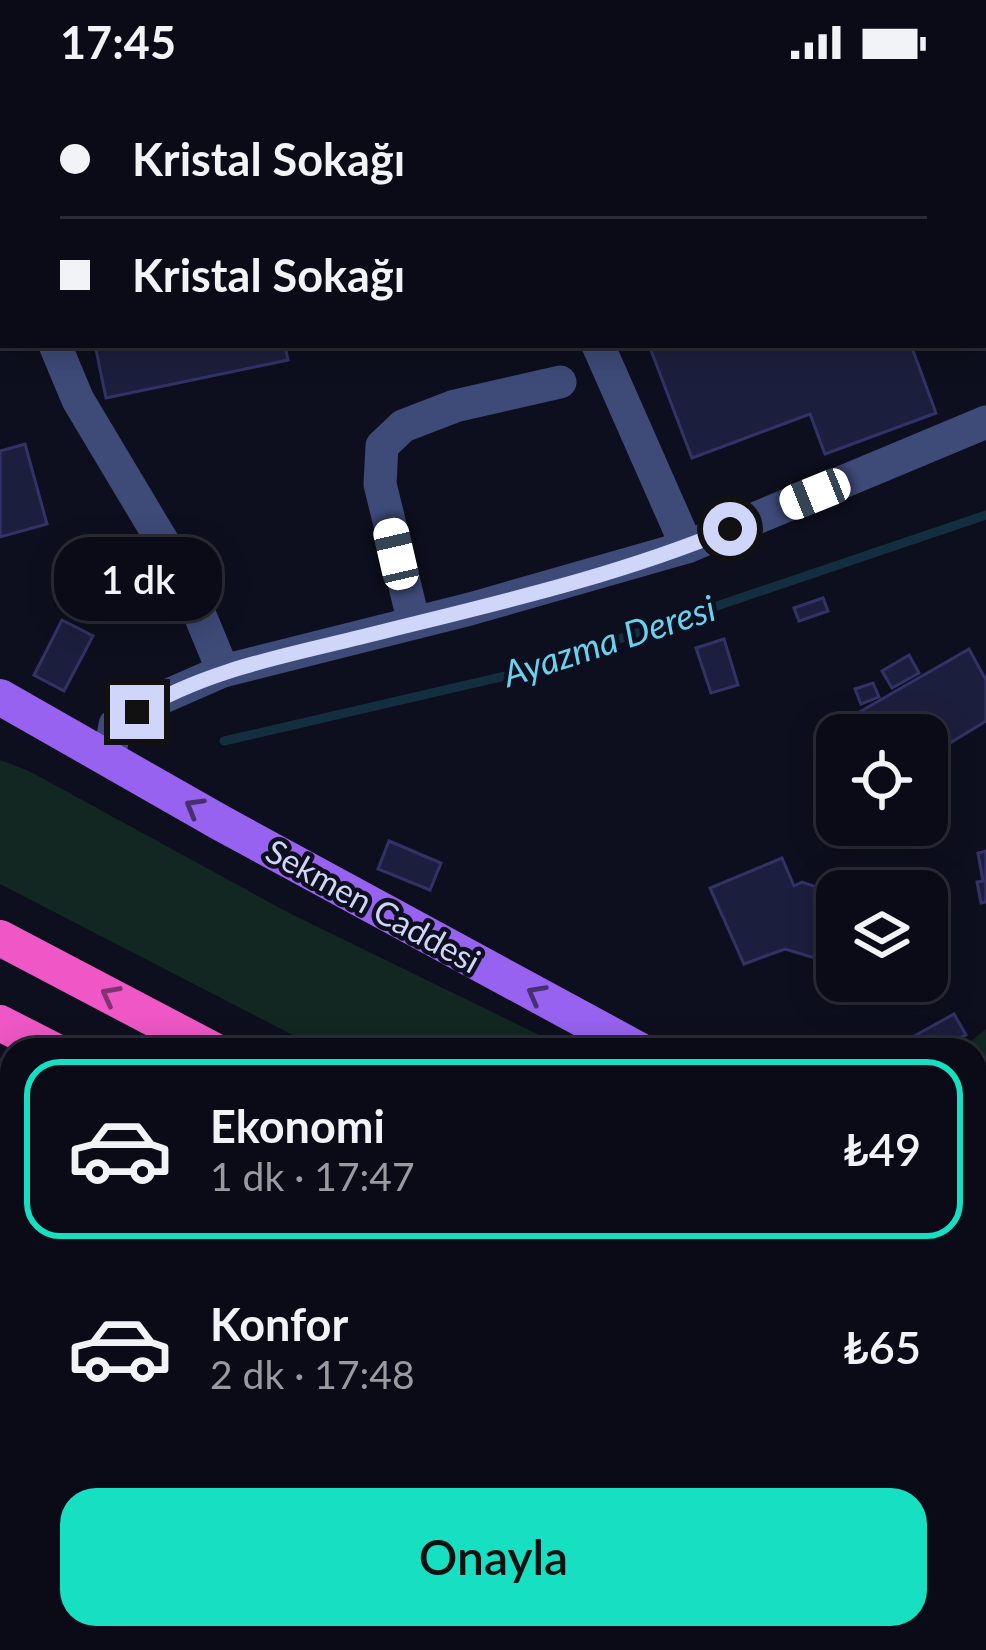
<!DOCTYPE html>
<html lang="tr">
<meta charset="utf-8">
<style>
:root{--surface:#0a0b16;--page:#13141f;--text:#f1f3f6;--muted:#999ba1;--line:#2a2b35;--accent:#17e0c2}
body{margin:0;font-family:Lato,sans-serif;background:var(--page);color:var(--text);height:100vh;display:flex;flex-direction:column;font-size:45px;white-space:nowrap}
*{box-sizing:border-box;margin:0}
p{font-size:39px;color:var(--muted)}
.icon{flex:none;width:66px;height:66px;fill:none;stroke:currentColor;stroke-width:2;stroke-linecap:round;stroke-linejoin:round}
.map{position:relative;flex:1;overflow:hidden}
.drawer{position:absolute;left:0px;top:954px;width:987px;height:612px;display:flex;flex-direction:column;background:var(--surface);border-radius:36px 36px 0 0;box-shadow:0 6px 30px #0003,0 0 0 3px var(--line)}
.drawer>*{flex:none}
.guide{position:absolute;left:0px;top:0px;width:987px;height:264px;box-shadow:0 6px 30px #0003,0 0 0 3px var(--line);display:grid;align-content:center;height:264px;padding:0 60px;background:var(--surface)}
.buttons{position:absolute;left:816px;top:630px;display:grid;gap:24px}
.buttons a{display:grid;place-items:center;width:132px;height:132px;border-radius:24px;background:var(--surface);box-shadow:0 6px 30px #0003,0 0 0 3px var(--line);font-size:60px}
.end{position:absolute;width:54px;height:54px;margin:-27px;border:15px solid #d0d6fa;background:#111;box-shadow:0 0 0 6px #111}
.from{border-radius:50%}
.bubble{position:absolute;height:84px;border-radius:36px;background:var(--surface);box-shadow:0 6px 30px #0003,0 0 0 3px var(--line);font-size:39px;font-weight:600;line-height:84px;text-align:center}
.car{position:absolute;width:36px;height:72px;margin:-36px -18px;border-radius:15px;box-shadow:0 0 9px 3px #0007;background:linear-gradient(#fff 24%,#345 0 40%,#fff 0 76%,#345 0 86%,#fff 0)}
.guide b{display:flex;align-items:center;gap:42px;height:114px;font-size:45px}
.guide b+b{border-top:3px solid var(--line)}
.guide i{width:30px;height:30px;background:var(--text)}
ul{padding:21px 0 0;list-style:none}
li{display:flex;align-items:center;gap:36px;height:180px;margin:0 24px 18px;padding:0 36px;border:6px solid transparent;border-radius:36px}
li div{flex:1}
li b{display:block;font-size:45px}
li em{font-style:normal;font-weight:600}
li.current{border-color:var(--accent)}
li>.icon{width:108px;height:108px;stroke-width:1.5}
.action{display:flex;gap:24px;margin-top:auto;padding:24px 60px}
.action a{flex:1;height:138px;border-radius:36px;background:var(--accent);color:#111;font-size:48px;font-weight:600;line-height:138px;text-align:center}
.status{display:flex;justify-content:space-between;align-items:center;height:84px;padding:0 60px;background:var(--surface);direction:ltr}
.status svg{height:33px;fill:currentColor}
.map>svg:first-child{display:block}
</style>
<div class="status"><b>17:45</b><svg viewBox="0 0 49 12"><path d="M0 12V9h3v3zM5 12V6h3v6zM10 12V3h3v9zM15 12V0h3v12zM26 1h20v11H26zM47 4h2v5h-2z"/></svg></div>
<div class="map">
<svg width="986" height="1566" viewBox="0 0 986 1566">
<rect width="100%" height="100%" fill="#0e0f1e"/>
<g fill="#122721">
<polygon points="0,676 29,687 287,828 570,966 322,966 0,800"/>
<polygon points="986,945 986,1089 975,1086 975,966 960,966"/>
<polygon points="0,981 12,988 12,1115 0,1110"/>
<polygon points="975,1179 986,1184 986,1264 975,1260"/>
<polygon points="975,1441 986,1446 986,1509 975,1505"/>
<polygon points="12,1462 12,1554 842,1554 872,1566 0,1566 0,1463"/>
</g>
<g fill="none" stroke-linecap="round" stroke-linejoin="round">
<polyline stroke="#122e3f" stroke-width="9" points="224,657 522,588 986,431"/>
</g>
<g fill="#1c1e3d" stroke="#313367" stroke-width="3">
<polygon points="2,0 354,0 354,3 3,5"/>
<polygon points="855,0 942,0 925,3"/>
<polygon points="95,261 285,261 288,276 106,314"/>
<polygon points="649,261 911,261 936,329 825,370 810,330 692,374"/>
<polygon points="25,360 47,440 0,453 0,367"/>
<polygon points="823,514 828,527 799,537 794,524"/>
<polygon points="62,536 93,552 64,607 34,591"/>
<polygon points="724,555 738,601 711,609 696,564"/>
<polygon points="969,565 986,596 986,637 927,673 927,651 869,651 856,630"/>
<polygon points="909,571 919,589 892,604 882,587"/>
<polygon points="873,599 879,613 861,620 855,605"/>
<polygon points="389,757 441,779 430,806 378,785"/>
<polygon points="986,767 986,818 981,819 977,798 983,797 978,769"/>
<polygon points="782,774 794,802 802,798 837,810 837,897 892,897 843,919 822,876 785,865 744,880 710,804"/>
<polygon points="954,930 966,951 937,966 912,966 907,956"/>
<polygon points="709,1554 712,1554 751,1566 705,1566"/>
</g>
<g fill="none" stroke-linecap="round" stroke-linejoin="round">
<g stroke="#3e4a78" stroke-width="33">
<polyline points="483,0 484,3"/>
<polyline points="708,3 715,0"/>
<polyline points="0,132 3,139"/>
<polyline points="984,234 986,236"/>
<polyline points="55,261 78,316 185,495 223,587"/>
<polyline points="598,261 687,463"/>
<polyline points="414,539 380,400 382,362 403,342 455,322 560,298"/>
<polyline points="109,675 115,641 159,615 223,587 470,525 687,463 986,338"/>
<polyline points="770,1554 812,1566"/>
<polyline points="159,1566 210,1554"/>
</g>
<g stroke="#9762ef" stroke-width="36">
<polyline points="0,613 221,739 639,966"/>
<polyline points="975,1117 986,1122"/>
<polyline points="0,1145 12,1151"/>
<polyline points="975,1153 986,1158"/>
<polyline points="975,1535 986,1538"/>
<polyline points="927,1554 961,1566"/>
</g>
<g stroke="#ee57c5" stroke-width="36">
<polyline points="0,854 213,966"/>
<polyline points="0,939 53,966"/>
<polyline points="975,1312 986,1316"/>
<polyline points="975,1392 986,1397"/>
</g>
</g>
<defs><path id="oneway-chevron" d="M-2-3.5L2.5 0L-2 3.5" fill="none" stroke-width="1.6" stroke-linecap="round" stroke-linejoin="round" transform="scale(3)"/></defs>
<g stroke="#453072">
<use href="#oneway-chevron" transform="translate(194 723) rotate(-150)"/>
<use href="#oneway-chevron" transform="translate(536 910) rotate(-151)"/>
</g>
<use stroke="#7e3372" href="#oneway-chevron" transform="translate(110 911) rotate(-152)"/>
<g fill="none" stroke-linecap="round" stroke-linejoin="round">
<path stroke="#d0d6fa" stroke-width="15" d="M137,628C206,586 284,572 361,553C484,522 613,494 730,445"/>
</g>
<g text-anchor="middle" stroke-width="9" stroke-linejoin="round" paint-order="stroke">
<g font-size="33" fill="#d0d6fa" stroke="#0e0f1e">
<text transform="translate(373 822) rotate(29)" y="12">Sekmen Caddesi</text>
</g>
<g font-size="36" font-style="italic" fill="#68d3f0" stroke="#0e0f1e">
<text transform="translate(609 557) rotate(-18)" y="13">Ayazma Deresi</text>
</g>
</g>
</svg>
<div class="buttons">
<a><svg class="icon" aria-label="locate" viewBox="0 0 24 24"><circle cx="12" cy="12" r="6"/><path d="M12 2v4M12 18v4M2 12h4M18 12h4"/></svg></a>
<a><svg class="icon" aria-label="layers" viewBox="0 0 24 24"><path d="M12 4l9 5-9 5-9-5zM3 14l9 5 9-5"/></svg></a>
</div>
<i class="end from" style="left:730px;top:445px"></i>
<i class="end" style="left:137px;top:628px"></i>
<div class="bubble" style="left:54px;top:453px;width:168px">1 dk</div>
<i class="car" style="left:815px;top:410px;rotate:248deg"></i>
<i class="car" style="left:396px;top:470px;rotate:347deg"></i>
<div class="guide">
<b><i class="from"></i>Kristal Sokağı</b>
<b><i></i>Kristal Sokağı</b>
</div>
<section class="drawer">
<ul>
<li class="current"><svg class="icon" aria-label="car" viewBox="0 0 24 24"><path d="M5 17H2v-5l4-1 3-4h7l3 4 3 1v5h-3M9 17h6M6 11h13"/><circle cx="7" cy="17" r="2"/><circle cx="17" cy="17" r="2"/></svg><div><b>Ekonomi</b><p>1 dk · 17:47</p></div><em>₺49</em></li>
<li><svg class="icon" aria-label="car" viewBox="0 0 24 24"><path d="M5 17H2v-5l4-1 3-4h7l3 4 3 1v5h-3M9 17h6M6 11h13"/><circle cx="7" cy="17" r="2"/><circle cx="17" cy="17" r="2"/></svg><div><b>Konfor</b><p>2 dk · 17:48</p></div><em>₺65</em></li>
</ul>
<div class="action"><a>Onayla</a></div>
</section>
</div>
